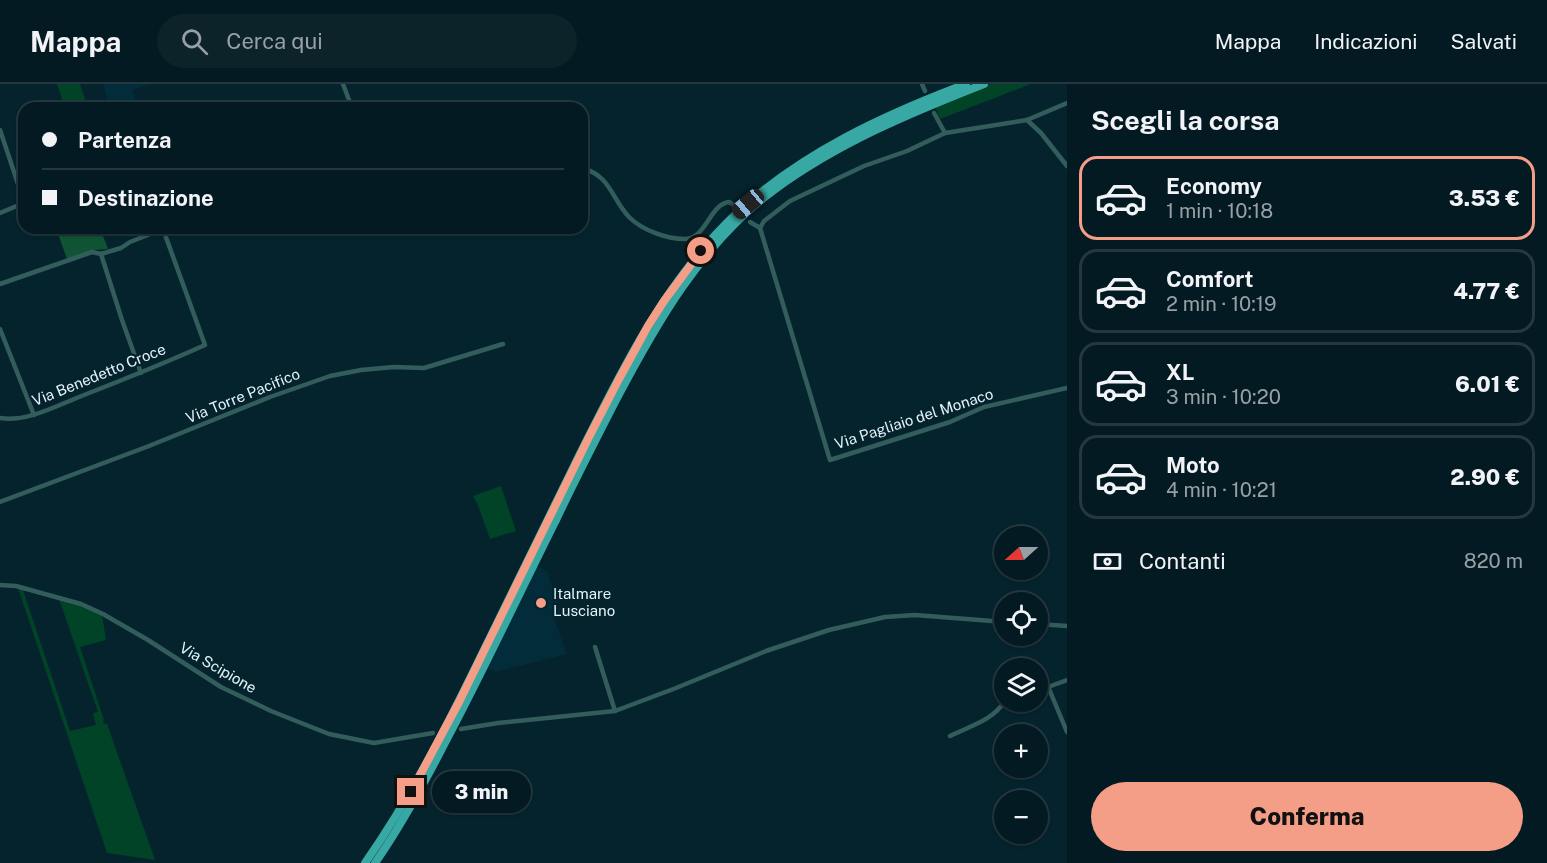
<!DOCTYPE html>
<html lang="it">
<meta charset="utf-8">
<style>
:root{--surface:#041a22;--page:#0d232a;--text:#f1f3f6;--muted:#97a1a5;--line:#253840;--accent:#f49e88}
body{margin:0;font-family:"Public Sans",sans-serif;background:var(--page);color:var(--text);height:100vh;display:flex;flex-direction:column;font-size:22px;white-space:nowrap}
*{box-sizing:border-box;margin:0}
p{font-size:20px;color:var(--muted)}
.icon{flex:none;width:33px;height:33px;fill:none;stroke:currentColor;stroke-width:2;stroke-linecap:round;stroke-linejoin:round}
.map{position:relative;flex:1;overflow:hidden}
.drawer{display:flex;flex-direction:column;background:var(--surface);width:480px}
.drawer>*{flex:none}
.hud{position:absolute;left:18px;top:18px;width:570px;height:132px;border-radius:18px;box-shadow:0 2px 4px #0004,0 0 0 2px var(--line);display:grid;align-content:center;height:132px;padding:0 24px;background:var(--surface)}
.needle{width:39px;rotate:249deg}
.controls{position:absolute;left:994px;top:442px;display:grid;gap:12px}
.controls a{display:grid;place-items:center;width:54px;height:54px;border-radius:50%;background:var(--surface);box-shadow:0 2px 4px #0004,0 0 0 2px var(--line);font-size:30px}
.end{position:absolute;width:27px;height:27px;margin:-14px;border:8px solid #f49e88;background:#111;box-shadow:0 0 0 3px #111}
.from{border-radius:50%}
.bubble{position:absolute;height:42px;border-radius:21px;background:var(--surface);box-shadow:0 2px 4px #0004,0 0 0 2px var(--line);font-size:20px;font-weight:800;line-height:42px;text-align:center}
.car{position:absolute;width:18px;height:36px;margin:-18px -9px;border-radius:8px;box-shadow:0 0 4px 2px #0007;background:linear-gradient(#222 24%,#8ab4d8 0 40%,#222 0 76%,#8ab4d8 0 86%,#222 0)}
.hud b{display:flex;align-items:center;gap:21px;height:57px;font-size:22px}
.hud b+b{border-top:2px solid var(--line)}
.hud i{width:15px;height:15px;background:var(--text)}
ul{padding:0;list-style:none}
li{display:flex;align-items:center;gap:18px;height:84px;margin:0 12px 9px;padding:0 12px;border:3px solid var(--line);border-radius:18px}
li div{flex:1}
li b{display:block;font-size:22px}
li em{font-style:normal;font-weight:800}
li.on{border-color:var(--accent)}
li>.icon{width:54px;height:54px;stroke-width:1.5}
h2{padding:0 24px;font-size:27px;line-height:72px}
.pay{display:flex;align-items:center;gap:15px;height:66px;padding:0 24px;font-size:22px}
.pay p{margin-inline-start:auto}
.action{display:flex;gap:12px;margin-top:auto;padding:12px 24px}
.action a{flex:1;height:69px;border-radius:36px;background:var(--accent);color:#111;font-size:24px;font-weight:800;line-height:69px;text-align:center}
header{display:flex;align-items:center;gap:36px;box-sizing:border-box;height:84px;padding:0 30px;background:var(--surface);border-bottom:2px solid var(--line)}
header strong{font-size:28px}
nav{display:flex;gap:33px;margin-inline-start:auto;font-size:21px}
.search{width:420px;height:54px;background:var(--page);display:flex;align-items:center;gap:15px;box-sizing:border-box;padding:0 21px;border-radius:33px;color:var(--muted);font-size:22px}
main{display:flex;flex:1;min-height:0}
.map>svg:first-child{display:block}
</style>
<header>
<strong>Mappa</strong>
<div class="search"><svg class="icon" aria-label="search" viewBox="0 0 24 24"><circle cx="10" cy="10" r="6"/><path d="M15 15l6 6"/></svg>Cerca qui</div>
<nav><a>Mappa</a><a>Indicazioni</a><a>Salvati</a></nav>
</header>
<main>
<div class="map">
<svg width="1067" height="779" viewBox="0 0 1067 779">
<rect width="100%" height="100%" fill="#05232d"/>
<g fill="#032c3a">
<polygon points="103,0 152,0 132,6 138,24 110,24"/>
<polygon points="537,482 547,487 562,532 554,535 567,570 495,588 488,584"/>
</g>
<g fill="#004326">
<polygon points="57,0 80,0 88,24 65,24"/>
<polygon points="991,0 1031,0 940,35 935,22"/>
<polygon points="501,402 516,447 490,455 477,419 473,412"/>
<polygon points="18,504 23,506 70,647 96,641 93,629 98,628 59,515 82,522 102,530 106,556 80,563 104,636 103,637 104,640 107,640 155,776 107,769"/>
</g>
<polygon fill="#105435" points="56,144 100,144 108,165 93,166 67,175"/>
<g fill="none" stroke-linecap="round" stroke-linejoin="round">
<g stroke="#335d5b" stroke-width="4.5">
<polyline points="343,0 352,24"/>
<polyline points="922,0 925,7"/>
<polyline points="934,29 945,49"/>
<polyline points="1027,36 1041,49 1067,82"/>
<polyline points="0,46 24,118"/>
<path d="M582,84C611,92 611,114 629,133C642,146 666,155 685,155C706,155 710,120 729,118L734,121"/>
<polyline points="0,129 24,119"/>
<polyline points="750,138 760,144"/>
<polyline points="760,144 830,376 950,338 984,323 1067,304"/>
<polyline points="760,144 764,137 790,117 864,82 907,67 945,49 1027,36 1067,19"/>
<polyline points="101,170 122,236 141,289"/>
<path d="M0,200L92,168L101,170L121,164L130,158L163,145L205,261C165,279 125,295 84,311C60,320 26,339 0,334"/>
<polyline points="0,245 34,331"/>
<polyline points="0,418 149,362 270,313 330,292 361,286 394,283 424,284 503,260"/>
<polyline points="0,501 16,502 81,520 103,530 148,556 221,603 271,627 329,650 374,659 433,649"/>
<polyline points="1038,540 1067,542"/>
<polyline points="595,563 615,627"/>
<polyline points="1038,594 1043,594 1047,600 1067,648"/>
<polyline points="1048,603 1067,596"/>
<polyline points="461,645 498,639 615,627 676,604 766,567 829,546 885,533 915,531 1005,538"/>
<path d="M950,652C970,642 992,637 1005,617"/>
</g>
<g stroke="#38a8a4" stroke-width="8">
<path d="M556,436C575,396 595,357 615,318C656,240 701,160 774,106C838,59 910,29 984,0"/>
<path d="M365,779C410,715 446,644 480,574C512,510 543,446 574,382C618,293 663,199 736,130C801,69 884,31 966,0"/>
</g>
<path stroke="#38a8a4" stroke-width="8" d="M375,779C403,739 426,696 448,653C486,581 520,508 556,436"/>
</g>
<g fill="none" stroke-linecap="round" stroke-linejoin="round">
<polyline stroke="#f49e88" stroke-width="8" points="411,708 459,618 589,353 619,295 648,242 664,217 701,167"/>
</g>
<circle fill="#f49e88" stroke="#05232d" stroke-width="2" cx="541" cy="519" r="6"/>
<g text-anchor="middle" stroke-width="4.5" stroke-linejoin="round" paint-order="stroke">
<g font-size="15" fill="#e2f3fa" stroke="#05232d">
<text transform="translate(99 291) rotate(-22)" y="5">Via Benedetto Croce</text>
<text transform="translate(243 312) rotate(-22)" y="5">Via Torre Pacifico</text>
<text transform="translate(914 335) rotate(-18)" y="5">Via Pagliaio del Monaco</text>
<text transform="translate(218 584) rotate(30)" y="5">Via Scipione</text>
</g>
<g font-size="15" fill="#e2f3fa" stroke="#05232d" text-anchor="start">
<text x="553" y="515">Italmare<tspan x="553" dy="17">Lusciano</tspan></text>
</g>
</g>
</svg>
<div class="controls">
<a><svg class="needle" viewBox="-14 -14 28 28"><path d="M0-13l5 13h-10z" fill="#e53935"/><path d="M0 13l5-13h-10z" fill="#97a1a5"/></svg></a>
<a><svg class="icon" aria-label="locate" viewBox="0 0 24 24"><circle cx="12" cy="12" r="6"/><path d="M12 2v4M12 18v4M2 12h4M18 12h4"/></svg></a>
<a><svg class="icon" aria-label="layers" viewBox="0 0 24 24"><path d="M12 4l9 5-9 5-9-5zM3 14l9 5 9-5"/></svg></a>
<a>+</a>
<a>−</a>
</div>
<i class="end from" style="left:701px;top:167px"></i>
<i class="end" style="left:411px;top:708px"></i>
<div class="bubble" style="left:432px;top:687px;width:99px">3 min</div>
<i class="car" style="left:748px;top:120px;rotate:230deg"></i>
<div class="hud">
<b><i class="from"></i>Partenza</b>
<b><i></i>Destinazione</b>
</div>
</div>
<section class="drawer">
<h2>Scegli la corsa</h2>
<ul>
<li class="on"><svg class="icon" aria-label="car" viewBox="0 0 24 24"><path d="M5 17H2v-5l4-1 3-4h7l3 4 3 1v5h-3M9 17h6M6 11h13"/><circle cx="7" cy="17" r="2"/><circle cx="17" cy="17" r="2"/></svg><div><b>Economy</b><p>1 min · 10:18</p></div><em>3.53 €</em></li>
<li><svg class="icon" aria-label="car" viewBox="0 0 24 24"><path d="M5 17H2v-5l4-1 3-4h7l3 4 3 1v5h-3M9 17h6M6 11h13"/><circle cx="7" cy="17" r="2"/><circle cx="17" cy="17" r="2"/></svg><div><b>Comfort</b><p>2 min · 10:19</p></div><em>4.77 €</em></li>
<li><svg class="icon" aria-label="car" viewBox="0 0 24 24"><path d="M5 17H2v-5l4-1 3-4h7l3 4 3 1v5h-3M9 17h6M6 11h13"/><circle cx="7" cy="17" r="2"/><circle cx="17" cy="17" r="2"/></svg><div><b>XL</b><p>3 min · 10:20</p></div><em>6.01 €</em></li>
<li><svg class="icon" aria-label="car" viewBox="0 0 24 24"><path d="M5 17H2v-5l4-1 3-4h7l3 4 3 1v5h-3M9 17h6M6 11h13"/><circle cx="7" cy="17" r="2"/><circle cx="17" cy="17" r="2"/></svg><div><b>Moto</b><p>4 min · 10:21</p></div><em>2.90 €</em></li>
</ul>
<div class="pay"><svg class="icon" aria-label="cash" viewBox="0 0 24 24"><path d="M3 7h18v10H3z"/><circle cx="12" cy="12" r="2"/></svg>Contanti<p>820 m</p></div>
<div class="action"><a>Conferma</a></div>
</section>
</main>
